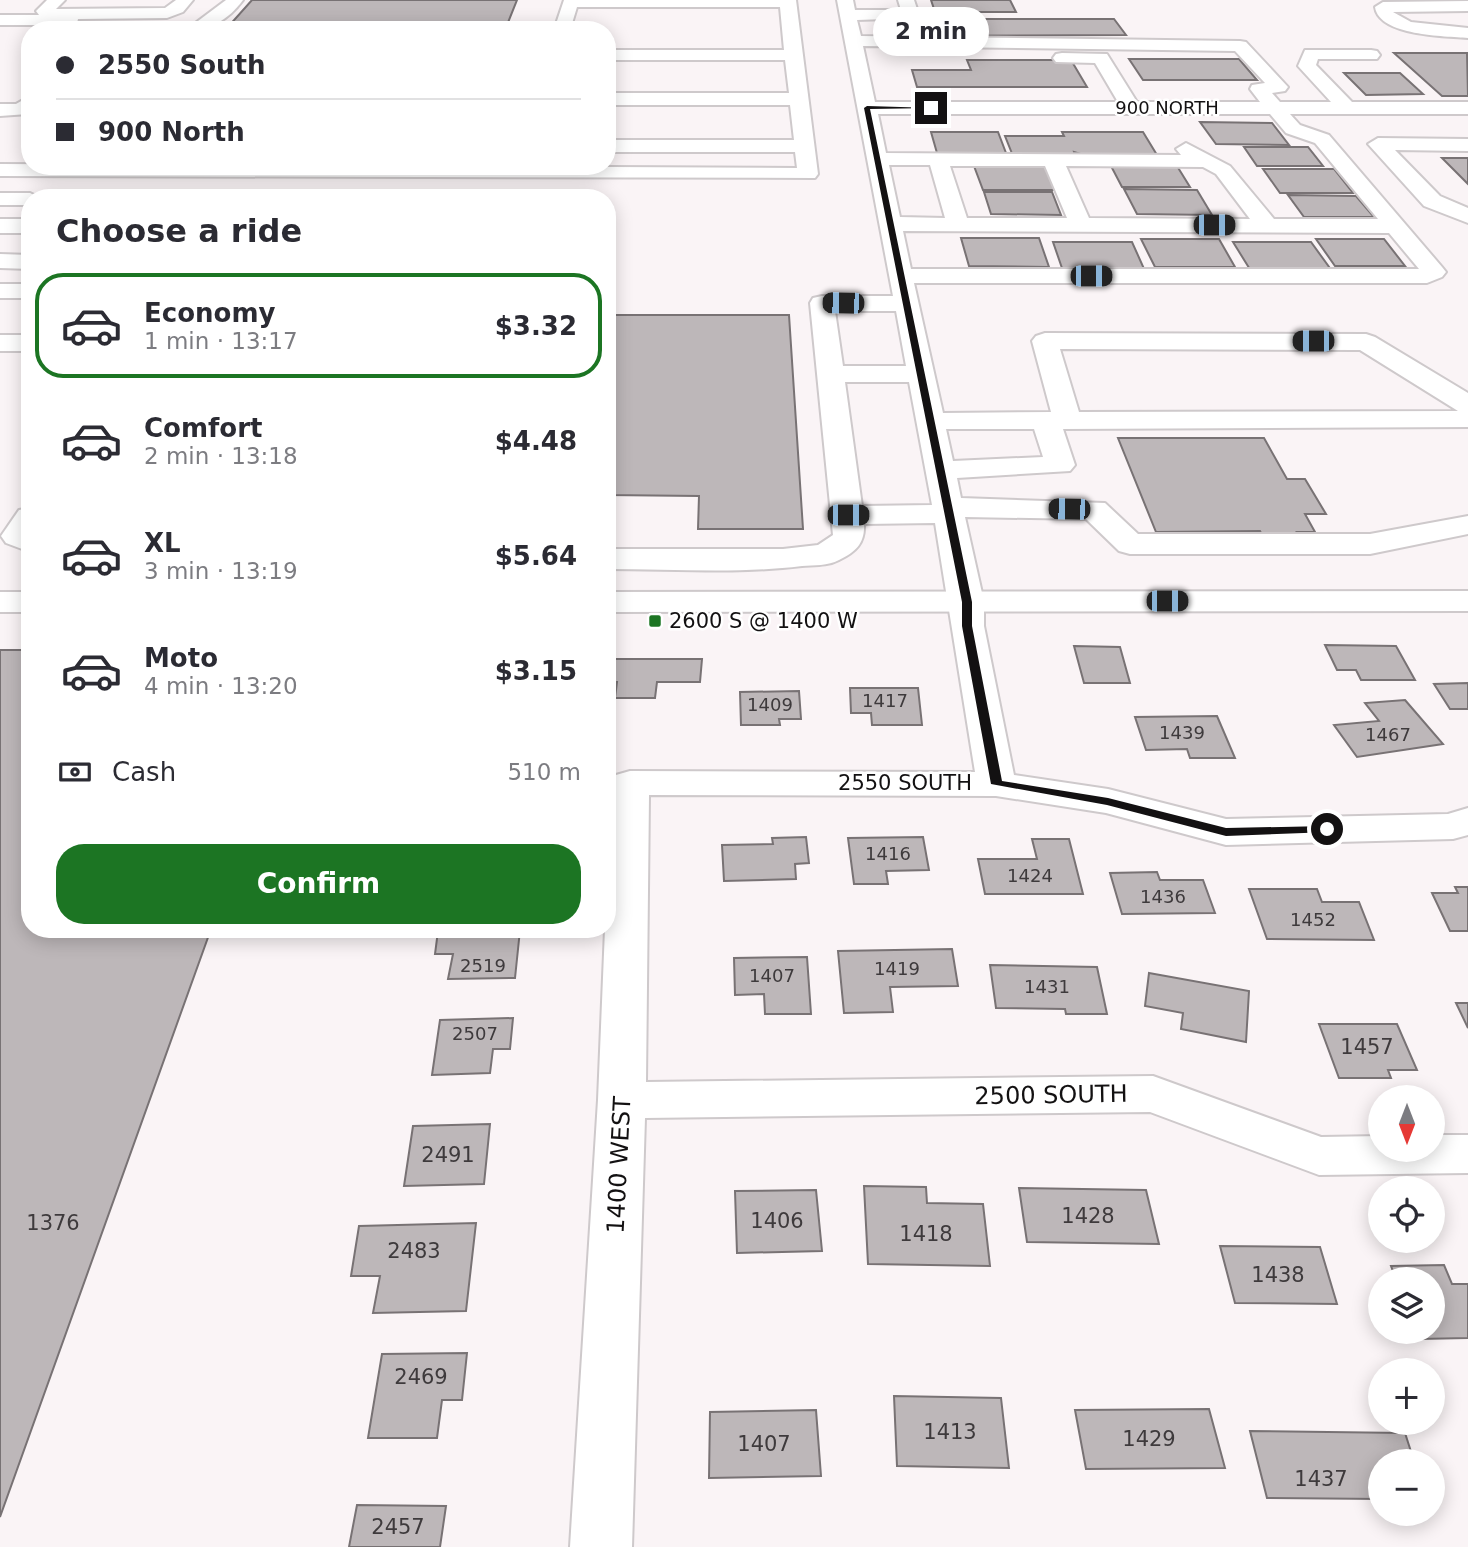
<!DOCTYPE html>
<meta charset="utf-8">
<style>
:root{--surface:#fff;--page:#f2f2f3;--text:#2b2b33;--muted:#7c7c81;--line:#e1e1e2;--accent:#1c7523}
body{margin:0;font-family:"DejaVu Sans",sans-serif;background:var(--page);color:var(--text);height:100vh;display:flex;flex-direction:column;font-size:26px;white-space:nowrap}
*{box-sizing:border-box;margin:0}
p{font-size:23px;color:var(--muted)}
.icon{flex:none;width:38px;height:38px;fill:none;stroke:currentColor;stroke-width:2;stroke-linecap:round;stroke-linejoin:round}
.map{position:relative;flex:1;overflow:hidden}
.panel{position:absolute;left:21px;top:189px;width:595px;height:749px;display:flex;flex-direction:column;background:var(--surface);border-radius:28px;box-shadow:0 4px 18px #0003}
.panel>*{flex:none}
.guide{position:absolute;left:21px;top:21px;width:595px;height:154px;border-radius:28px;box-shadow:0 4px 18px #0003;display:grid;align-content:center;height:154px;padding:0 35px;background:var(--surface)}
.needle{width:46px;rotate:180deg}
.buttons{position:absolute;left:1368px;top:1085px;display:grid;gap:14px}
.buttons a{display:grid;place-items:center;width:77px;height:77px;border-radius:50%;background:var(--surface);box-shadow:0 4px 18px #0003;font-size:35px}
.end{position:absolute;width:32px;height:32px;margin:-16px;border:9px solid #131112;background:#fff;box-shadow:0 0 0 4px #fff}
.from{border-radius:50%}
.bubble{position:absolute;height:49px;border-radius:24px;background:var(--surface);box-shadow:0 4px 18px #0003;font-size:23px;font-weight:700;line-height:49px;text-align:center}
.car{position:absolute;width:21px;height:42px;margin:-21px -10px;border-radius:9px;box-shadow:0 0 5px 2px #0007;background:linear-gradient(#222 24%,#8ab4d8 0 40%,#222 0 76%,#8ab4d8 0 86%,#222 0)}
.guide b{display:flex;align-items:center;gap:24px;height:66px;font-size:26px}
.guide b+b{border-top:2px solid var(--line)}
.guide i{width:18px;height:18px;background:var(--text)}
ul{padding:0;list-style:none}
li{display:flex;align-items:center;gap:21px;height:105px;margin:0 14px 10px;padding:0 21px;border:4px solid transparent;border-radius:28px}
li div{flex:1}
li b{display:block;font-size:26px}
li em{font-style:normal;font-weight:700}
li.active{border-color:var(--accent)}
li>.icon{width:63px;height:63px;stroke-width:1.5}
h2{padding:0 35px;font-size:32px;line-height:84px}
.pay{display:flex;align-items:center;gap:18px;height:77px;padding:0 35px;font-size:26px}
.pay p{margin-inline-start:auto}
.action{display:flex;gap:14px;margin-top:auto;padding:14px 35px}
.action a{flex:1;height:80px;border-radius:28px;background:var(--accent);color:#fff;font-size:28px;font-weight:700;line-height:80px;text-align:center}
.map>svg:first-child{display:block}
</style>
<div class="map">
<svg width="1468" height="1547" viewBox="0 0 1468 1547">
<rect width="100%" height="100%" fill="#faf4f6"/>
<g fill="#bdb7b9" stroke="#787274" stroke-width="2">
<polygon points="252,0 517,0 505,30 227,28"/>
<polygon points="931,0 1010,0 1016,12 935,12"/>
<polygon points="897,19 1114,19 1126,35 902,36"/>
<polygon points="1394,53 1467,53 1468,96 1442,96"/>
<polygon points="1129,59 1239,59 1257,80 1143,80"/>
<polygon points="967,60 1071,60 1087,87 917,87 912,70 971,70"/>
<polygon points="1344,73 1400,73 1423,94 1366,95"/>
<polygon points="1200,122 1272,123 1289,145 1216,144"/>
<polygon points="931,132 998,132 1006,153 937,153"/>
<polygon points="1062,132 1143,132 1157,155 1084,155 1074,152 1075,156 1013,156 1005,136 1064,136"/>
<polygon points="1244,147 1308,147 1323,166 1257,166"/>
<polygon points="1442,158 1468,158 1468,184"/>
<polygon points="974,166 1045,166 1057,190 983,190"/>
<polygon points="1111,166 1177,166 1190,187 1122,187"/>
<polygon points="1263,169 1334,169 1353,193 1280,193"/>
<polygon points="1124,189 1197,190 1212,215 1137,214"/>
<polygon points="984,192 1052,192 1061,215 991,214"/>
<polygon points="1288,195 1356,196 1374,217 1304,217"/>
<polygon points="961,238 1039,238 1049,267 969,266"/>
<polygon points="1141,239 1219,239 1235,267 1155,267"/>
<polygon points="1316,239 1384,239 1405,266 1335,266"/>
<polygon points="1053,242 1132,242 1145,271 1063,271"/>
<polygon points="1233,242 1311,242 1332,271 1251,271"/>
<polygon points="607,315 789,315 803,529 698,529 699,496 607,495"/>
<polygon points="1118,438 1264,438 1287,479 1305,479 1326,514 1305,514 1315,532 1297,532 1299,535 1262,535 1260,531 1156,532"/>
<polygon points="1325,645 1396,646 1415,680 1361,680 1356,670 1337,670"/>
<polygon points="1074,646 1120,647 1130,683 1084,683"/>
<polygon points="0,650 30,650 30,929 211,929 0,1517"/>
<polygon points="609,659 702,659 700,682 657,682 655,698 615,698 617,682 607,682"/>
<polygon points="1468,683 1468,709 1450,709 1434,684"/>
<polygon points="850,688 918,688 922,725 872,725 871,713 851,713"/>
<polygon points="799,691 801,719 779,719 780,725 741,725 740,692"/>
<polygon points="1405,700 1443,744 1357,757 1334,725 1379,721 1365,703"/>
<polygon points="1217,716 1235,758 1190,758 1187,749 1146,750 1135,717"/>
<polygon points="806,837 809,863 795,864 796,879 724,881 722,845 773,844 772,838"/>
<polygon points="923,837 929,870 886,871 888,884 854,884 848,838"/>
<polygon points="1032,839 1069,839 1083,894 985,894 978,859 1037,859"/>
<polygon points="1157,872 1160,880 1203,880 1215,913 1122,914 1110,873"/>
<polygon points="1455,887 1468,887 1468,931 1450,931 1432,893 1458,893"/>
<polygon points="1249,889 1317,889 1322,902 1359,902 1374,940 1267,939"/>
<polygon points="520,930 515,978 448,979 453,954 435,954 438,931"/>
<polygon points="952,949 958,986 890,987 893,1012 844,1013 838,951"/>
<polygon points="807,957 811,1014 765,1014 764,994 735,995 734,958"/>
<polygon points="990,965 1097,967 1107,1014 1066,1014 1065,1009 996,1008"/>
<polygon points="1149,973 1249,991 1246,1042 1181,1029 1183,1013 1145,1006"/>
<polygon points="1456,1003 1468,1003 1468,1028"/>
<polygon points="513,1018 510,1049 493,1049 490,1073 432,1075 440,1020"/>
<polygon points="1319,1024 1397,1024 1417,1070 1388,1070 1391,1078 1339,1078"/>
<polygon points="490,1124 484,1184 404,1186 413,1126"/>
<polygon points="864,1186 926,1187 927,1203 983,1204 990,1266 868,1264"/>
<polygon points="1019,1188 1146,1190 1159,1244 1027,1242"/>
<polygon points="816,1190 822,1251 737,1253 735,1191"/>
<polygon points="476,1223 466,1311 373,1313 380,1276 351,1276 359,1226"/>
<polygon points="1220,1246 1320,1247 1337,1304 1235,1303"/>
<polygon points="1444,1265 1452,1284 1468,1284 1468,1338 1419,1339 1416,1332 1433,1332 1433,1279 1396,1279 1391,1266"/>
<polygon points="467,1353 462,1400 442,1400 437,1438 368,1438 382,1354"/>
<polygon points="894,1396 1001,1398 1009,1468 897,1466"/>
<polygon points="1209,1409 1225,1468 1086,1469 1075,1410"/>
<polygon points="816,1410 821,1476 709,1478 710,1412"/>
<polygon points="1250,1431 1405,1433 1414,1461 1381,1461 1381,1499 1267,1498"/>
<polygon points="357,1505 446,1506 440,1547 349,1547"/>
</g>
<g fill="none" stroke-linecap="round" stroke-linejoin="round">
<g stroke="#cec9cb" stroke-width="4">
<g id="minor">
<polygon points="47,0 65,0 56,9 165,8 176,0 193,0 183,12 167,18 78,19 77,23 71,25 0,25 0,15 39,15 36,11"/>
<path d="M226,0H243C228,20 211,30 186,30Z"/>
<polygon points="564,0 796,0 818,174 815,178 0,176 0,164 797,168 795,152 607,152 607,140 794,140 790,105 607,105 607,93 789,93 785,60 607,60 607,50 784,50 780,7 577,7 570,30 554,30"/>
<path d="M837,0H853L855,10H901L898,0H914L919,15L917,18L857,20L861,36L1240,41L1246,42L1288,87L1285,91L1272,93L1280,102H1331L1298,66L1305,50H1371L1377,51L1380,55L1377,59H1318L1316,65L1352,102H1468V114H1290L1300,125L1329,135L1442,267L1446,272L1442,277L1427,283H914L943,413L1051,412L1032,341L1036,336L1045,333L1366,334L1375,337L1468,393V427L1063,429L1075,465L1070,471L957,478L961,498L1105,503L1138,534H1370L1468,516V534L1370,554H1130L1119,551L1086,519L965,517L984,602V626L1014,775L1108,789L1226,819L1448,814L1468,808V835L1453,839L1226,845L1106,813L996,796L649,795L646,1082L1153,1076L1321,1137L1381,1136V1150H1433V1135H1468V1173L1319,1175L1150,1112L645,1118L632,1547H570L598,1100L605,929H607L611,783L616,775L630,771L975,772L935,523L864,524C865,543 856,552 839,560C828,566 814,565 802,566C738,574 671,569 607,569V549H783L818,545L833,535L810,303L813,298L822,296H893ZM863,46L1235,51L1265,83L1252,85L1250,89L1260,102H1137L1107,54L1062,53L1056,54L1053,58L1056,62L1095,63L1118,102H875ZM878,114H1270L1286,133L1315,143L1378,219H1274L1230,166L1186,143L1176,149L1181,155L886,153ZM889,165H930L945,218L900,217ZM950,166H1045L1067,218H967ZM1066,166L1203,167L1216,174L1250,219L1089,218ZM903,231L1389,233L1419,269H911ZM835,311H896L906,366H843ZM1060,349L1360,350L1458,411L1079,412ZM845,382H909L932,505L862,506ZM946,429H1034L1043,457L953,461Z"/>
<path d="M1468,1V11L1393,12L1411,22L1468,28V38C1445,36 1379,36 1375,7L1383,2Z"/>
<polygon points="30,96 28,114 0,116 0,104 16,104"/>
<polygon points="1378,138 1468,139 1468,151 1395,150 1440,196 1468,208 1468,223 1424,206 1368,144"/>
<polygon points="0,193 30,193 40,198 30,198 30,205 0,205"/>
<rect x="0" y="219" width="30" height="14"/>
<polygon points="0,254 30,255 30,269 0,268"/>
<rect x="0" y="284" width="30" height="14"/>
<rect x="0" y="335" width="30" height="16"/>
<polygon points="30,508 30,552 6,543 1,536 19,510"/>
</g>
</g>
<g stroke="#cec9cb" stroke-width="4">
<g id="major">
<polygon points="1468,591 1468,611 607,612 607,592"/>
<rect x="0" y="592" width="30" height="20"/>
</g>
</g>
<use href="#minor" fill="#fff" fill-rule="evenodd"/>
<use href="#major" fill="#fff" fill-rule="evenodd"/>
</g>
<polygon fill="#131112" points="867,106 934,108 870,109 972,602 972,626 1002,781 1108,798 1226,828 1327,826 1331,827 1331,832 1226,836 1107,805 991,784 962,626 962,602 864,108"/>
<rect fill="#1c7523" stroke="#fff" stroke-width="2.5" x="648" y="614" width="14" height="14" rx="3.5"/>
<g text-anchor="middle" stroke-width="5" stroke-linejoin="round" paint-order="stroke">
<g font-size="18" fill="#131112" stroke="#fff">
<text x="1167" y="114">900 NORTH</text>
</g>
<g font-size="18" fill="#3e3a3c">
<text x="885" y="707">1417</text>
<text x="770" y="711">1409</text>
<text x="1182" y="739">1439</text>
<text x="1388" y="741">1467</text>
<text x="888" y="860">1416</text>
<text x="1030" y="882">1424</text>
<text x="1163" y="903">1436</text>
<text x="1313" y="926">1452</text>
<text x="483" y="972">2519</text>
<text x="897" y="975">1419</text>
<text x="772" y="982">1407</text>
<text x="1047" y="993">1431</text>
<text x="475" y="1040">2507</text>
</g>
<g font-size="21" fill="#131112" stroke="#fff" text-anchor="start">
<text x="669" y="628">2600 S @ 1400 W</text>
</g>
<g font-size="21" fill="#131112" stroke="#fff">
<text x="905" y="790">2550 SOUTH</text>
</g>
<g font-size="21" fill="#3e3a3c">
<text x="1367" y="1054">1457</text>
<text x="448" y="1162">2491</text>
<text x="1088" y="1223">1428</text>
<text x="777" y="1228">1406</text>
<text x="53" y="1230">1376</text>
<text x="926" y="1241">1418</text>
<text x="414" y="1258">2483</text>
<text x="1278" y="1282">1438</text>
<text x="421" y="1384">2469</text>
<text x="950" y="1439">1413</text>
<text x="1149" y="1446">1429</text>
<text x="764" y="1451">1407</text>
<text x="1321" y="1486">1437</text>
<text x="398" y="1534">2457</text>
</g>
<g font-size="24" fill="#131112" stroke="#fff">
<text transform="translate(1051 1095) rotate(-1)" y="8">2500 SOUTH</text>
<text transform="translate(619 1165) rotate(-87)" y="8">1400 WEST</text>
</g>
</g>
</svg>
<div class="buttons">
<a><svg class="needle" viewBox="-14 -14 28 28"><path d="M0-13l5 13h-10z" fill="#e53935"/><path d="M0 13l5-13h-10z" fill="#7c7c81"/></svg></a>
<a><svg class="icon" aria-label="locate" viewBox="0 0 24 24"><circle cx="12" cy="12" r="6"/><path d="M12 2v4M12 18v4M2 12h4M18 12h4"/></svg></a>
<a><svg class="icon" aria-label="layers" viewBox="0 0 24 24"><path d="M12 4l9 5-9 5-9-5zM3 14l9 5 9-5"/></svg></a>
<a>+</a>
<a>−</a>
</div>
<i class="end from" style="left:1327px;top:829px"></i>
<i class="end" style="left:931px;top:108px"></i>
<div class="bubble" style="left:873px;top:7px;width:116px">2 min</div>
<i class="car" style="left:1214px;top:225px;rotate:90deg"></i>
<i class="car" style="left:1091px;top:276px;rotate:90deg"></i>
<i class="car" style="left:843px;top:303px;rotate:271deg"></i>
<i class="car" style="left:1313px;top:341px;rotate:270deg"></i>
<i class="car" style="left:1069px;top:509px;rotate:271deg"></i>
<i class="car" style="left:848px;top:515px;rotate:90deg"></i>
<i class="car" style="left:1167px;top:601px;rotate:90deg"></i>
<div class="guide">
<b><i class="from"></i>2550 South</b>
<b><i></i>900 North</b>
</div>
<section class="panel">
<h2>Choose a ride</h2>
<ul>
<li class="active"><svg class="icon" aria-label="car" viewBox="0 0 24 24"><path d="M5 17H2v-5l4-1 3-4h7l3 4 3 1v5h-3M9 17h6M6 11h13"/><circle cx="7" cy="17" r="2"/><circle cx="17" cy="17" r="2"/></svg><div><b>Economy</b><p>1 min · 13:17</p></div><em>$3.32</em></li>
<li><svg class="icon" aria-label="car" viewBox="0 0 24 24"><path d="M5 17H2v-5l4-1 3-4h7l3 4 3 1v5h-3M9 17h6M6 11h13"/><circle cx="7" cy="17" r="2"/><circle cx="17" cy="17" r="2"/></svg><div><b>Comfort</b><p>2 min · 13:18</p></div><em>$4.48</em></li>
<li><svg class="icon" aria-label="car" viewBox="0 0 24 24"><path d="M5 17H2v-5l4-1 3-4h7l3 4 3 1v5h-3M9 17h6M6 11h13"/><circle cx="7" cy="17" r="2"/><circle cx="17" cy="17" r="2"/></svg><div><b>XL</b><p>3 min · 13:19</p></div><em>$5.64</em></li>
<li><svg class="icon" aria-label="car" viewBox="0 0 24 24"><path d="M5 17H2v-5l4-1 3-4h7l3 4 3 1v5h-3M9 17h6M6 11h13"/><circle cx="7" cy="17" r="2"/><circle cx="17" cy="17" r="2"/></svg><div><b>Moto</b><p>4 min · 13:20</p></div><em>$3.15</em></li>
</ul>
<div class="pay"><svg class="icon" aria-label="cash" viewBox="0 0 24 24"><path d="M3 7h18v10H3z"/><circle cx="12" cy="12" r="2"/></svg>Cash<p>510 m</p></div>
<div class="action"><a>Confirm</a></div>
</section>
</div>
